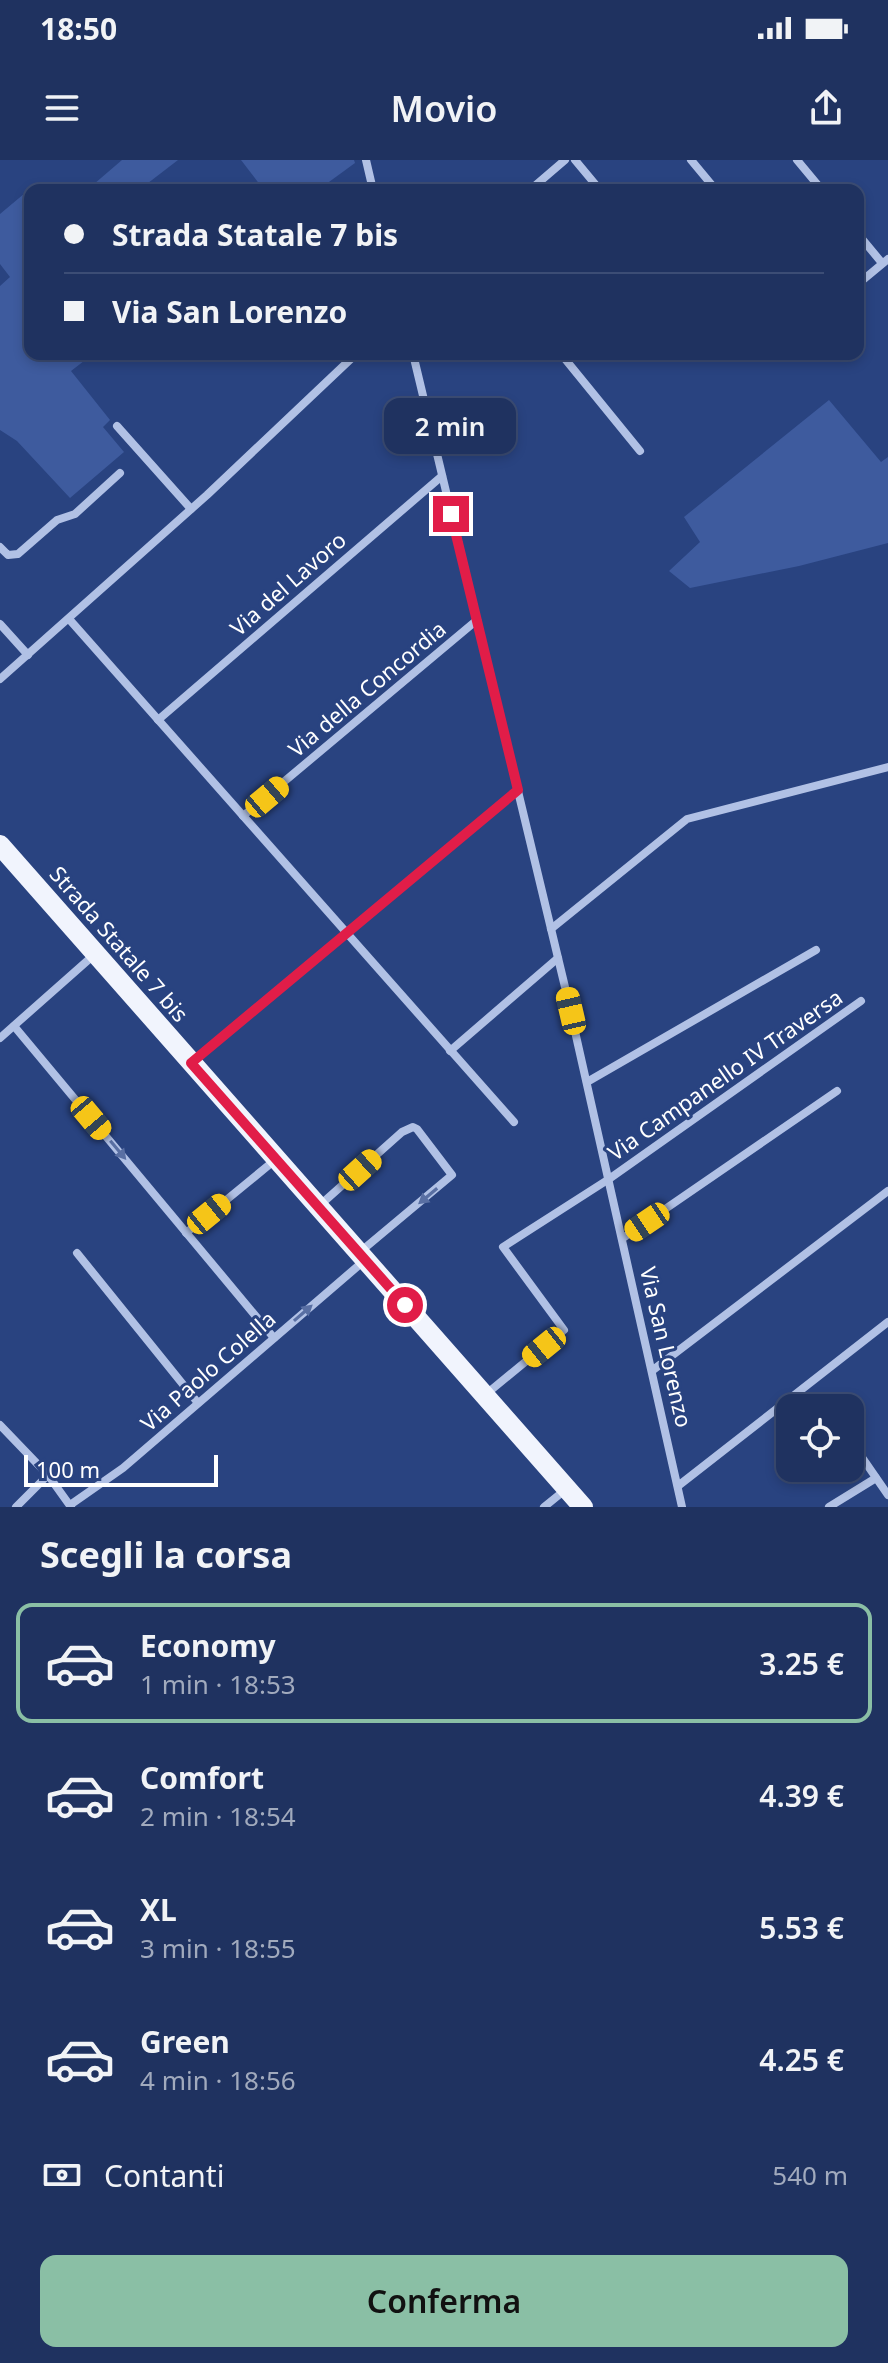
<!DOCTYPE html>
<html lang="it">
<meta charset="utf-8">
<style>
:root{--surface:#1f3260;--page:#2c3e69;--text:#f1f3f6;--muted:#a1aabd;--line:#3c4d75;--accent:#8abfa5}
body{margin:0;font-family:"Noto Sans",sans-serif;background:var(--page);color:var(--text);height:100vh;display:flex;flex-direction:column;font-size:30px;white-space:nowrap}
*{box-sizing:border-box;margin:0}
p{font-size:26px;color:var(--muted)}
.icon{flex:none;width:44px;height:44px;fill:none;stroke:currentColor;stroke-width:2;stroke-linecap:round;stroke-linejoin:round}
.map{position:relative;height:1347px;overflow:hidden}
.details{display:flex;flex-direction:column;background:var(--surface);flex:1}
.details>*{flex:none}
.hud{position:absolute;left:24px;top:24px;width:840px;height:176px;border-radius:16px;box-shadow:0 4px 12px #0003,0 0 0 2px var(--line);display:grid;align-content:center;height:176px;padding:0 40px;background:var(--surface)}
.buttons{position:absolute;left:776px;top:1234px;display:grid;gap:16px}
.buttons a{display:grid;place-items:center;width:88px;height:88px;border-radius:16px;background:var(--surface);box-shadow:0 4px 12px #0003,0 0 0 2px var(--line);font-size:40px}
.scale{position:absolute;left:24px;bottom:20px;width:194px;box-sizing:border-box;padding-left:8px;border:4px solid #fff;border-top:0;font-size:22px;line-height:28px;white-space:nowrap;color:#fff;-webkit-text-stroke:6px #294380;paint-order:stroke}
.end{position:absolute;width:36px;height:36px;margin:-18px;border:10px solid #e11d48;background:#fff;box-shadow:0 0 0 4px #fff}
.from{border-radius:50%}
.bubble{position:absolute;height:56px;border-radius:16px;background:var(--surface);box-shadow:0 4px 12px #0003,0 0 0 2px var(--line);font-size:26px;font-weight:600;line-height:56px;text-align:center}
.car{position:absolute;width:24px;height:48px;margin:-24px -12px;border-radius:10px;box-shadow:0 0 6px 2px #0007;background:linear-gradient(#f5c518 24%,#345 0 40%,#f5c518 0 76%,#345 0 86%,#f5c518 0)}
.hud b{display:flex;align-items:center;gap:28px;height:76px;font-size:30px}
.hud b+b{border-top:2px solid var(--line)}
.hud i{width:20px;height:20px;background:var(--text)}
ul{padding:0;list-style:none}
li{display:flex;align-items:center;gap:24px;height:120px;margin:0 16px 12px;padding:0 24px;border:4px solid transparent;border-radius:16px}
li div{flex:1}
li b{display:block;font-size:30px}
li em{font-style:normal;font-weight:600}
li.selected{border-color:var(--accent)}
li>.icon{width:72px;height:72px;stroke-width:1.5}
h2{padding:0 40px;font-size:36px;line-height:96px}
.pay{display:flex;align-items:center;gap:20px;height:88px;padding:0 40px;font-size:30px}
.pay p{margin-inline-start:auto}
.action{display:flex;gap:16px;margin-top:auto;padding:16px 40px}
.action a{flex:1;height:92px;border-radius:16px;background:var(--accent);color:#111;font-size:32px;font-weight:600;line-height:92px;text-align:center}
.status{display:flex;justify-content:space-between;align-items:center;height:56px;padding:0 40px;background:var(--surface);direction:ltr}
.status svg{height:22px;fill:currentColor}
header{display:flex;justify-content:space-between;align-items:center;height:104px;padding:0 40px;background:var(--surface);font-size:36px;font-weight:600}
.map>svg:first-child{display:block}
</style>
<div class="status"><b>18:50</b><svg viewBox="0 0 49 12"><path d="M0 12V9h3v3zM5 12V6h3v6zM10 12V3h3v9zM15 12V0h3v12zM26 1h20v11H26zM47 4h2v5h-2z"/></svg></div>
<header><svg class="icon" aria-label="menu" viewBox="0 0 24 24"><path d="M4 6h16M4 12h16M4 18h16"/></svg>Movio<svg class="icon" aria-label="share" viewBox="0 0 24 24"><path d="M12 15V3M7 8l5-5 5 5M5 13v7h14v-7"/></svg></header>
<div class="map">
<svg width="888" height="1347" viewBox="0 0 888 1347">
<rect width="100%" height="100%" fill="#294380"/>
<g fill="#3e5b9e">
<polygon points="122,0 178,0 139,30 87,30"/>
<polygon points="241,0 354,0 355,3 318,30 264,30"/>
<polygon points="37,23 42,30 30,30 30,194 93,194 71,211 110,260 103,267 124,292 70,338 17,281 0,270 0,126 10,117 0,104 0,54"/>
<polygon points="829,240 881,302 888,297 888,383 799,406 690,428 669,411 700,382 684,357"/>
</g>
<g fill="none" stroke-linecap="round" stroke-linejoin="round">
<g stroke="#b1c1e5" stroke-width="8">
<polyline points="366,0 373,30"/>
<polyline points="575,0 600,30"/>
<polyline points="691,0 716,30"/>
<polyline points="797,0 822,30"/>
<polyline points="530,30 565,0"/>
<polyline points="858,74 882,103"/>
<polyline points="858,124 888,99"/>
<polyline points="413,194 565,827 682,1347"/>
<polyline points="561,194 640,291"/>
<polyline points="117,266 191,349"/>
<polyline points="0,387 8,395 18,394 57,360 75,354 120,313"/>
<polyline points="69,459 514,962"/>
<polyline points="0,464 28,495"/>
<polyline points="0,519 207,335 356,194"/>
<polyline points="158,560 442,316"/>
<polyline points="243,656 477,460"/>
<polyline points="551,769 687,659 888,607"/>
<polyline points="14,866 274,1178"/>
<polyline points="0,878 95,794"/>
<polyline points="450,891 558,798"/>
<polyline points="193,901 518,630"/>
<polyline points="587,922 816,790"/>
<polyline points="319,1046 402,972 413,967 417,969 452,1015 360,1092"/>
<polyline points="186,1073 275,1000"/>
<polyline points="623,1078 837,931"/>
<polyline points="77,1093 198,1243"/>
<polyline points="653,1210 888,1031"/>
<polyline points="485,1235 564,1170 503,1087 609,1019 861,841"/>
<polyline points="0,1265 48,1315 71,1347"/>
<polyline points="850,1280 888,1335"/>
<polyline points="678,1326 888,1162"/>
<polyline points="70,1345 123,1308 365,1100"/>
<polyline points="16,1347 48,1315"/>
<polyline points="544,1347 565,1330"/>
<polyline points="829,1347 876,1318"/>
</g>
<polyline stroke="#f1f4fd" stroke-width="20" points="0,685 583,1347"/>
</g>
<defs><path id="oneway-solid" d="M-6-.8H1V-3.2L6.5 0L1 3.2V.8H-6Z" transform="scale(2)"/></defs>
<g fill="#596fa3">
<use href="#oneway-solid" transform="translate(118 990) rotate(50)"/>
<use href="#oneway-solid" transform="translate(428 1036) rotate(140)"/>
<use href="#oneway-solid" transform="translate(303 1153) rotate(-41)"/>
</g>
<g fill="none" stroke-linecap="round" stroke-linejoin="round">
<polyline stroke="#e11d48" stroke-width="10" points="405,1145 191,903 518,630 451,354"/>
</g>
<g text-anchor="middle" stroke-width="6" stroke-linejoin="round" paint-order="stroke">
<g font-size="22" fill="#fff" stroke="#294380">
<text transform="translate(288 424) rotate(-41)" y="8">Via del Lavoro</text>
<text transform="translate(367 529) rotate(-40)" y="8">Via della Concordia</text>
<text transform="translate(119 784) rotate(49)" y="8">Strada Statale 7 bis</text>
<text transform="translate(725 915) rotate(-35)" y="8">Via Campanello IV Traversa</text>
<text transform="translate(666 1187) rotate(77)" y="8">Via San Lorenzo</text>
<text transform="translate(208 1211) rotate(-41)" y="8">Via Paolo Colella</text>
</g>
</g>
</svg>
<div class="buttons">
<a><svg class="icon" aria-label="locate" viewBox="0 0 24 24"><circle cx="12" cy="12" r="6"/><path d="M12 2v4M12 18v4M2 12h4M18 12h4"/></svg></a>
</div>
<div class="scale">100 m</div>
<i class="end from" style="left:405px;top:1145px"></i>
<i class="end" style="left:451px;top:354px"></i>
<div class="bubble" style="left:384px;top:238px;width:132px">2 min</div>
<i class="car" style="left:267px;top:637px;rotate:50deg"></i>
<i class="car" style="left:571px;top:851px;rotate:347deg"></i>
<i class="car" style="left:91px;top:958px;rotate:140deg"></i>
<i class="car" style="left:360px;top:1010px;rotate:48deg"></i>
<i class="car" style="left:209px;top:1054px;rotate:51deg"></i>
<i class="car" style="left:647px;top:1062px;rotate:236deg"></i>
<i class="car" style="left:544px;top:1187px;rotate:231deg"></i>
<div class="hud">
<b><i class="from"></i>Strada Statale 7 bis</b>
<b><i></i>Via San Lorenzo</b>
</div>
</div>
<section class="details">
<h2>Scegli la corsa</h2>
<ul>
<li class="selected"><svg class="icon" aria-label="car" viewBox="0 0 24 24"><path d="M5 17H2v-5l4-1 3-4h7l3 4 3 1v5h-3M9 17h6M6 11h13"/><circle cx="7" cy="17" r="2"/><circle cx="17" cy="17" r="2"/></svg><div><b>Economy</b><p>1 min · 18:53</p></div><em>3.25 €</em></li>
<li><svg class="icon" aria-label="car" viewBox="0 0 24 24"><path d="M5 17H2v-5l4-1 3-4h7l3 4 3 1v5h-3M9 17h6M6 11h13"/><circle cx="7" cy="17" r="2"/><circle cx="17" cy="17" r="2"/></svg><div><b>Comfort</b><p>2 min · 18:54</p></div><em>4.39 €</em></li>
<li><svg class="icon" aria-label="car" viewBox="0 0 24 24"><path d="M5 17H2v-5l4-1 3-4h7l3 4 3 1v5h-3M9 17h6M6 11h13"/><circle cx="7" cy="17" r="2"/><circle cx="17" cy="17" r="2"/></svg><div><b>XL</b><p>3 min · 18:55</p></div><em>5.53 €</em></li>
<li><svg class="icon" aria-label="car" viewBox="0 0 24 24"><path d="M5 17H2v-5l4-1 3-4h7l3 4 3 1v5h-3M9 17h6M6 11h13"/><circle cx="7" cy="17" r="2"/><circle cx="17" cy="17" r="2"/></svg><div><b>Green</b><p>4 min · 18:56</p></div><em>4.25 €</em></li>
</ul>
<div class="pay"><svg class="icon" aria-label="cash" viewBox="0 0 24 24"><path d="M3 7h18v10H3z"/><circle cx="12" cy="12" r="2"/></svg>Contanti<p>540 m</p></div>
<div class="action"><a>Conferma</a></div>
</section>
